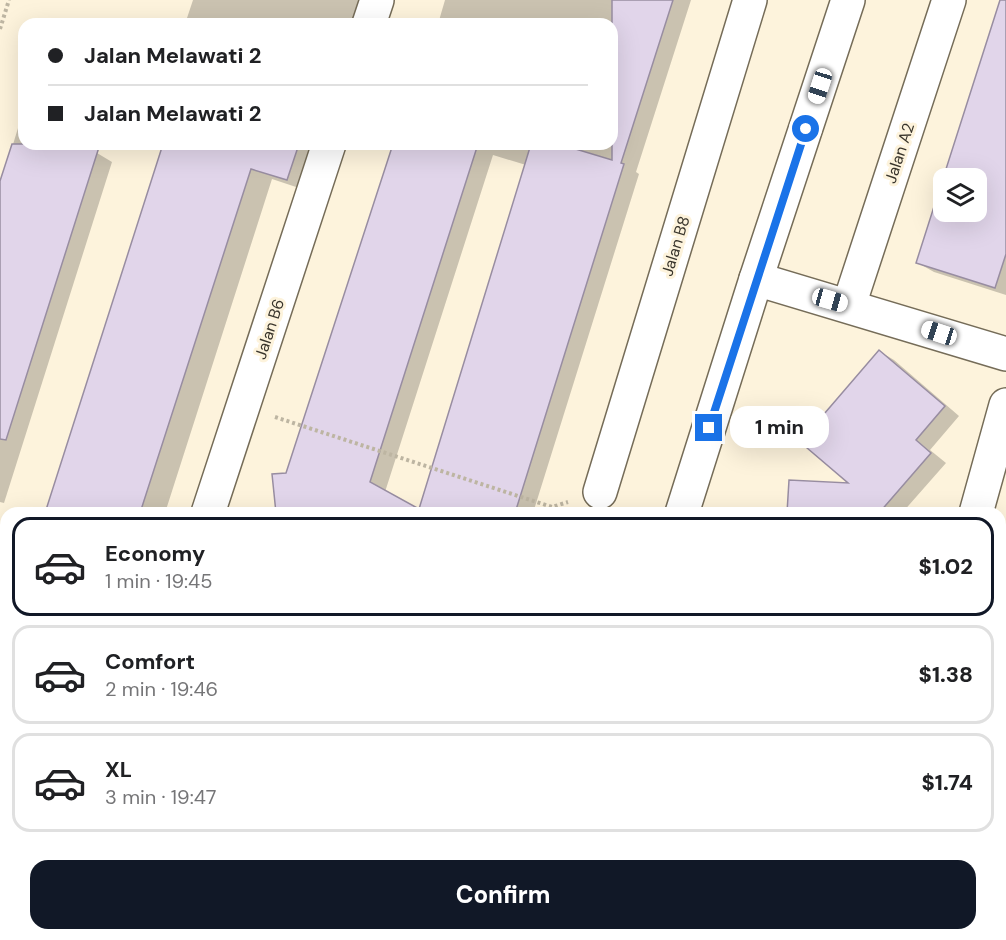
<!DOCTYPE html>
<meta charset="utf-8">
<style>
:root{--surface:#fff;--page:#f6f6f6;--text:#202124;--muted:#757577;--line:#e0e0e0;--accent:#111827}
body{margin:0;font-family:"DM Sans",sans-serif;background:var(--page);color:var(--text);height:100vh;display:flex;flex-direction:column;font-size:22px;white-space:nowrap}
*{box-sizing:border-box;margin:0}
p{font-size:20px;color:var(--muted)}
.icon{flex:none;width:33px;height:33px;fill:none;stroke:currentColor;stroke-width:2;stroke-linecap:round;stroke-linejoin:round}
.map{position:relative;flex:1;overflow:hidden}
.drawer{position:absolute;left:0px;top:507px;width:1006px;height:434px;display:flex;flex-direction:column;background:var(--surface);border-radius:18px 18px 0 0;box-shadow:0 6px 24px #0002}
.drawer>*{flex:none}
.hud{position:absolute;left:18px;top:18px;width:600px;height:132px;border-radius:18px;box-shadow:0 6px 24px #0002;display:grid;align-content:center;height:132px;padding:0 30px;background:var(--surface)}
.fabs{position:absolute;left:933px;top:168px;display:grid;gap:12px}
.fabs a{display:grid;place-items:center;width:54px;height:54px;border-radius:12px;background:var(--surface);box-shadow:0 6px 24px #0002;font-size:30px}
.end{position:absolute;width:27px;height:27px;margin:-14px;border:8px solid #1a73e8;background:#fff;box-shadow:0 0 0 3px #fff}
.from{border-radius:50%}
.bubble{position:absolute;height:42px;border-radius:18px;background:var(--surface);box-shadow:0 6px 24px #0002;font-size:20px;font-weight:800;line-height:42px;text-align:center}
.car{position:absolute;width:18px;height:36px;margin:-18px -9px;border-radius:8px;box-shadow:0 0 4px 2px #0007;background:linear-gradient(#fff 24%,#345 0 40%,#fff 0 76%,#345 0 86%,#fff 0)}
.hud b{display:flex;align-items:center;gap:21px;height:57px;font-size:22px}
.hud b+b{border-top:2px solid var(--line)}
.hud i{width:15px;height:15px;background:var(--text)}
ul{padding:10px 0 0;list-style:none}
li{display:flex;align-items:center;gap:18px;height:99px;margin:0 12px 9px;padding:0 18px;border:3px solid var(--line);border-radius:18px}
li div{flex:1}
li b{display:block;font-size:22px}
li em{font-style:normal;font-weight:800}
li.selected{border-color:var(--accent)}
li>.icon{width:54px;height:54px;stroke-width:1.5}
.primary-button{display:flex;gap:12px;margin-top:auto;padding:12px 30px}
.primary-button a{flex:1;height:69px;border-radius:18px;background:var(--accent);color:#fff;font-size:24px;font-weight:800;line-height:69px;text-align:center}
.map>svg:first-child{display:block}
</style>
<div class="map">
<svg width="1006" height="940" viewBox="0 0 1006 940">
<rect width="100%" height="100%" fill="#fdf3dc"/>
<g fill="#0003" fill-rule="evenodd">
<polygon points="193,0 370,0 362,24 185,24"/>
<path d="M445,0H691L636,172L639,174L533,513H278L287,474L394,144H612V24H438ZM493,155L526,165L420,511L385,492Z"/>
<polygon points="1001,0 1006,0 1006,295 934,272 918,263 944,212 976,212 976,178 945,178"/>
<polygon points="18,128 24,130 24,144 68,144 97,153 112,162 4,503 0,502 0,187"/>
<polygon points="165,144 323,144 308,191 272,179 165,513 47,513"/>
<polygon points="879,351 894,360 959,416 930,450 946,463 902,513 766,513 767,508 789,509 852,485"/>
<polygon points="1006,621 1006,706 1004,707 1000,705 1000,623"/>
<polygon points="6,732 6,934 76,934 74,940 0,940 0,750"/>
</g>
<g fill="#e1d5ea" stroke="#988da1" stroke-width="1.5" fill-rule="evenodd">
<polygon points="612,0 673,0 621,163 624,164 515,513 276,513 272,474 286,473 393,144 478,144 370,482 419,509 531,144 559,144 612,160"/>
<path d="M1000,0H1006V254L995,288L916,263ZM944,178H976V212H944Z"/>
<polygon points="12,144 100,144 6,440 0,439 0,181"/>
<polygon points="163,144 299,144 287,180 251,169 140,513 45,513"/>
<polygon points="879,350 945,406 916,440 931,453 879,513 787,513 789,480 848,483 800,442"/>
</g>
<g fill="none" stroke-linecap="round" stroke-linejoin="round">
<g stroke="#756c58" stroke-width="36">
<g id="minor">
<polyline points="369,24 377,0"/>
<polyline points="756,279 1006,354"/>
<polyline points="849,305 949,0"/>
<polyline points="600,492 750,0"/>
<polyline points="208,513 329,144"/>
<polyline points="682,513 756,279 848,0"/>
<polyline points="976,513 1006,405"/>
<polyline points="0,587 6,569"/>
</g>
</g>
<g stroke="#756c58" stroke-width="36">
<g id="secondary">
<polyline points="1000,835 1006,833"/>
<polyline points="1000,904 1006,902"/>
<polyline points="615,940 634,934"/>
<polyline points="871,940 891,934"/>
</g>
</g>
<g stroke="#bdb5a2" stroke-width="4" stroke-dasharray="3 3" stroke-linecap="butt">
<polyline points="0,29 9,0"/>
<polyline points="275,417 552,507 568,502"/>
<polyline points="934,940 954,934"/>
</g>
<use href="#minor" stroke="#fff" stroke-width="33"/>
<use href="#secondary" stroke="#fff" stroke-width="33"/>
</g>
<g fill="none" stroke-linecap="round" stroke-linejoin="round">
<polyline stroke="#1a73e8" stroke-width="8" points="709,428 806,129"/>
</g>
<g text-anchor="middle" stroke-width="6" stroke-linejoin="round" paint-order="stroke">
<g font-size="16" fill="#39352c" stroke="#fdf3dc">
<text transform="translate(899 153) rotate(-72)" y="6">Jalan A2</text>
<text transform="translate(675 246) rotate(-73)" y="6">Jalan B8</text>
<text transform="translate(269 329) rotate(-72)" y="6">Jalan B6</text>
</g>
</g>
</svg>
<div class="fabs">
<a><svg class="icon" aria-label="layers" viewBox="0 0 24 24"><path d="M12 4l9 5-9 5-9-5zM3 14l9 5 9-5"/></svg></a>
</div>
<i class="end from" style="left:806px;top:129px"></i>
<i class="end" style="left:709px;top:428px"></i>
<div class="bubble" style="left:730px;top:406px;width:99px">1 min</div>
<i class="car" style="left:820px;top:86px;rotate:198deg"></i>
<i class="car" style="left:830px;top:300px;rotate:106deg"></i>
<i class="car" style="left:939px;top:333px;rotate:288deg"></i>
<div class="hud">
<b><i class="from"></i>Jalan Melawati 2</b>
<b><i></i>Jalan Melawati 2</b>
</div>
<section class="drawer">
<ul>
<li class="selected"><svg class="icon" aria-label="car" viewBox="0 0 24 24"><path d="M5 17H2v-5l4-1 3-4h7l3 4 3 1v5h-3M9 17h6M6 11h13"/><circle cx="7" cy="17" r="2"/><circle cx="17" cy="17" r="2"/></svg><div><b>Economy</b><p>1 min · 19:45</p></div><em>$1.02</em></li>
<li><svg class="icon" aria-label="car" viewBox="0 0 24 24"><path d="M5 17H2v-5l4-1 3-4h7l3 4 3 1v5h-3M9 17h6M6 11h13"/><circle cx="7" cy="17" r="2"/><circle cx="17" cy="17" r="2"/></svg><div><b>Comfort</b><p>2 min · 19:46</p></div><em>$1.38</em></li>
<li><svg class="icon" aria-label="car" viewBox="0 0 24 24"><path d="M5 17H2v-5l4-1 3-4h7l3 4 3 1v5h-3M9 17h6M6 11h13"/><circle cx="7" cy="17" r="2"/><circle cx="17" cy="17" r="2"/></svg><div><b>XL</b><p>3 min · 19:47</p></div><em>$1.74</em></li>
</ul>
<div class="primary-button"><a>Confirm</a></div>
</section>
</div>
